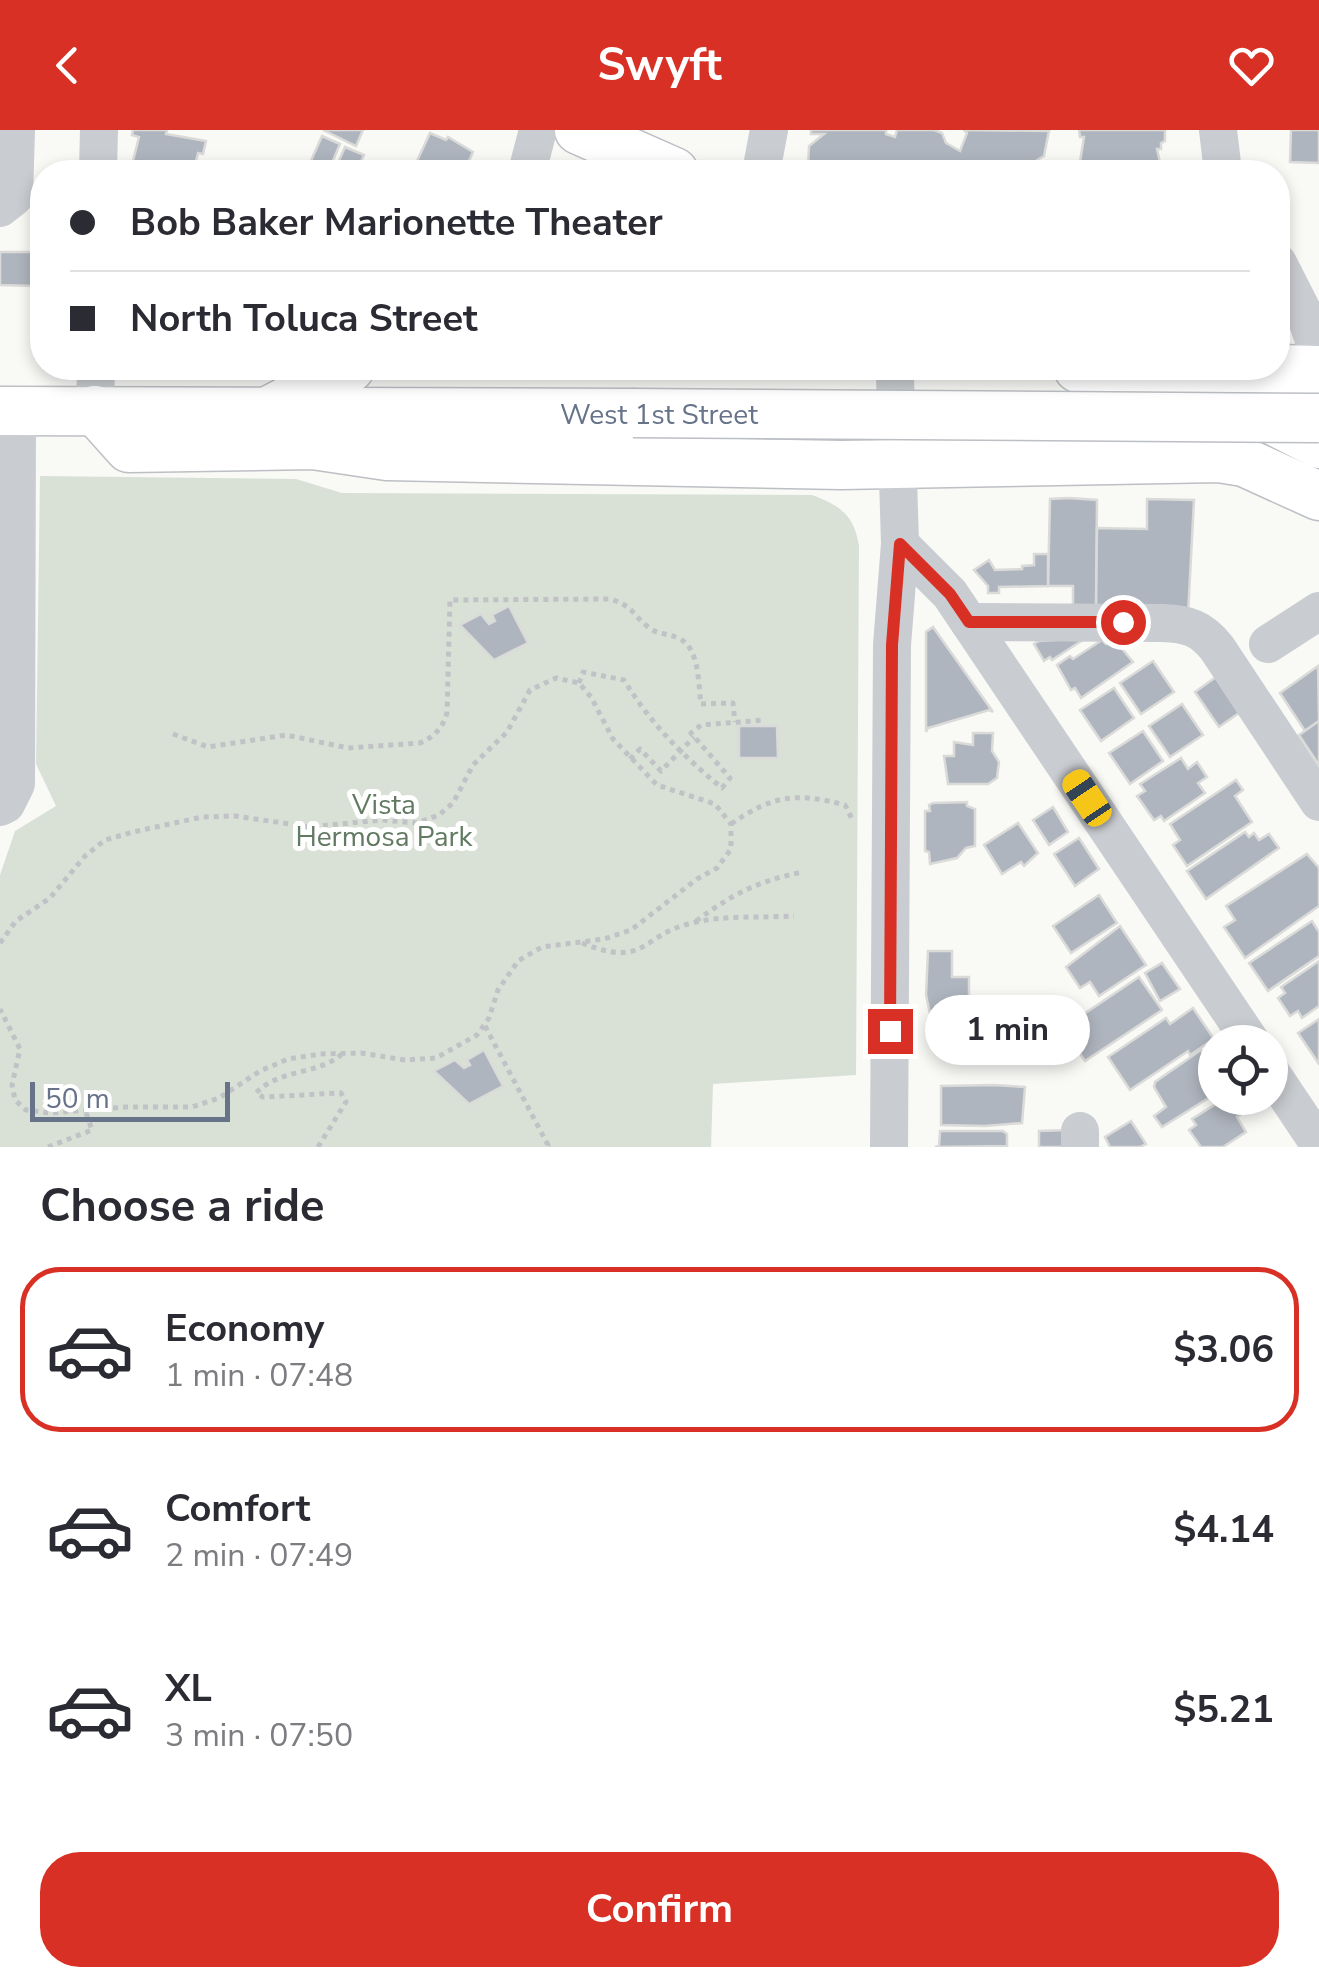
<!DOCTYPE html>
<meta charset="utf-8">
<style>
:root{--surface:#fff;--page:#f7f7f7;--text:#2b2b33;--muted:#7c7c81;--line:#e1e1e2;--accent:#d93025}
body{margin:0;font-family:"Nunito Sans",sans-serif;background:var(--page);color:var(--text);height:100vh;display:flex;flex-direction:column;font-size:38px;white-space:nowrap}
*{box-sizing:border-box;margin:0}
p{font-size:32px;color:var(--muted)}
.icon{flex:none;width:55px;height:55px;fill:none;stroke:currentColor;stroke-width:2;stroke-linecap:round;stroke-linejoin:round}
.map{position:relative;height:1017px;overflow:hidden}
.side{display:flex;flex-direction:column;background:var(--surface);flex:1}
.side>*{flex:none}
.top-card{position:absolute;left:30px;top:30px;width:1260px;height:220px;border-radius:40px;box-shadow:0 5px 15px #0003;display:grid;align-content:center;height:220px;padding:0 40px;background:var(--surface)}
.tools{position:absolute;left:1198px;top:895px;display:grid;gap:20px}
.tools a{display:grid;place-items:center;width:90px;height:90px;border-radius:50%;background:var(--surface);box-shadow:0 5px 15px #0003;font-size:50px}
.scale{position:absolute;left:30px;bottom:25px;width:200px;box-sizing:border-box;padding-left:10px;border:5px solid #667389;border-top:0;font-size:28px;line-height:35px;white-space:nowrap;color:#667389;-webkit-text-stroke:8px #fff;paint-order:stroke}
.end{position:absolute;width:45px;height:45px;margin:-22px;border:12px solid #d93025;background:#fff;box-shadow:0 0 0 5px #fff}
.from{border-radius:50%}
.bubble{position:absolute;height:70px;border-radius:35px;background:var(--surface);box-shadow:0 5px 15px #0003;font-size:32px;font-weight:700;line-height:70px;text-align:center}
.car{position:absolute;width:30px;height:60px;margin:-30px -15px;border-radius:12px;box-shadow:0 0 8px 2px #0007;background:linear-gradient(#f5c518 24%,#345 0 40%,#f5c518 0 76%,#345 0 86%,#f5c518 0)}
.top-card b{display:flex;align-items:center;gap:35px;height:95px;font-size:38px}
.top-card b+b{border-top:2px solid var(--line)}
.top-card i{width:25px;height:25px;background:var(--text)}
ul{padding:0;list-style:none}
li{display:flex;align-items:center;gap:30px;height:165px;margin:0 20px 15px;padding:0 20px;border:5px solid transparent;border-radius:40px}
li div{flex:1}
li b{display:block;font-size:38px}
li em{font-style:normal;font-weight:700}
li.active{border-color:var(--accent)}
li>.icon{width:90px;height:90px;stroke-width:1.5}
h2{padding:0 40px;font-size:45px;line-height:120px}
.cta{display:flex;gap:20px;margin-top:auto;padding:20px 40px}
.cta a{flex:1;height:115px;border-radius:40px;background:var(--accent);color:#fff;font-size:40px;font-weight:700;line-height:115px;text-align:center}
header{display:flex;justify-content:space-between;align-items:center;height:130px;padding:0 40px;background:var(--accent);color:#fff;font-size:45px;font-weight:700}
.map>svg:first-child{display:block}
</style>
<header><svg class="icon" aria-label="back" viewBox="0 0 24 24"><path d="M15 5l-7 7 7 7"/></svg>Swyft<svg class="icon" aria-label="heart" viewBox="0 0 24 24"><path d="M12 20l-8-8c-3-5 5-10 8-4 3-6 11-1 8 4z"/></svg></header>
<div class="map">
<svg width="1319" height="1017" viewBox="0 0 1319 1017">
<rect width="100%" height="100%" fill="#f9f9f6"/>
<path fill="#d9e1d7" d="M40,346L296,349L342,363L812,365C841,376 854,385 859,416L856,945L713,954L711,1017H0V745L15,701L56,676L36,634Z"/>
<g fill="#afb5be" stroke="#dadbd9" stroke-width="2.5">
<polygon points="133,0 167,0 166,4 206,11 203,24 198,23 193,42 181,42 133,31 139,7 132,5"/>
<polygon points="323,0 363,0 356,16"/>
<polygon points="811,0 886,0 886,4 895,7 897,0 934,0 942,3 946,13 960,21 967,3 964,0 1049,1 1044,26 1029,35 1026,42 814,42 808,37 809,16 824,4 811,4"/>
<polygon points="1079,0 1165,0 1165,11 1161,13 1161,19 1157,19 1161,37 1156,42 1087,42 1080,32 1084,7 1080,7"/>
<polygon points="1291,0 1319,0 1319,33 1290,32"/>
<polygon points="430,3 446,10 448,7 473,22 464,42 412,42"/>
<polygon points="322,6 340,14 328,42 306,42"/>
<polygon points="345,17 364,25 356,42 334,42"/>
<polygon points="33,84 42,84 42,146 34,146 34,156 0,155 0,122 33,122"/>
<polygon points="1069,368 1097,370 1096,483 1073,483 1073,456 1048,456 1050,369"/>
<polygon points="1147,369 1194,370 1188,485 1096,483 1097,398 1147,399"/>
<polygon points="1034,424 1048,424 1048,456 999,457 999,463 988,463 988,456 974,440 989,430 995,440 1022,439 1022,436 1034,435"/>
<polygon points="509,476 528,513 494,530 460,495 481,484 489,494 495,491 492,485"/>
<polygon points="933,497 993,582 989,580 928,598 926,602 926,502"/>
<polygon points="1086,508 1052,530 1050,527 1044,531 1034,514 1039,511"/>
<polygon points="1114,509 1133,532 1081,568 1075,558 1071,560 1057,535 1070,526 1073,529 1102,510 1106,514"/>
<polygon points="1153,531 1174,562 1141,584 1120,553"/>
<polygon points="1318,536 1319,591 1305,601 1280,563"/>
<polygon points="1216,547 1239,583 1219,597 1195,562"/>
<polygon points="1114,558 1134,588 1101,611 1080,580"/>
<polygon points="1182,574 1203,605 1170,627 1149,596"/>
<polygon points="1319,591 1319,635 1299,605"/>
<polygon points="739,596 777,596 778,628 739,628"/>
<polygon points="1143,601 1163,631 1130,654 1109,623"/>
<polygon points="973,603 993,603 992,621 999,632 997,648 988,654 948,654 944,626 954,626 954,612 973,615"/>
<polygon points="1181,628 1188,639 1197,632 1207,647 1198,653 1205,663 1164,691 1161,686 1154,690 1137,666 1145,661 1140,654"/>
<polygon points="1236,650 1243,660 1235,666 1252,692 1187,736 1173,715 1180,710 1170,694"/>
<polygon points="967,672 967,676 975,679 975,716 966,718 957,728 930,734 929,722 925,721 925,681 930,681 929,675 933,673"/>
<polygon points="1053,677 1068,702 1049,715 1033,690"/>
<polygon points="1018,693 1038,723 1024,736 1021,732 1002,744 984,715"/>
<polygon points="1245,702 1249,707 1254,703 1259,710 1269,704 1279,718 1206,769 1187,741"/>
<polygon points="1079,708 1099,739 1075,756 1054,724"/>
<polygon points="1307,724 1319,738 1319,776 1245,828 1224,797 1235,790 1226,776"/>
<polygon points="1099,765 1117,793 1071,823 1053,796"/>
<polygon points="1312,791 1319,802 1319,826 1268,861 1249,833"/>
<polygon points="1120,796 1146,835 1099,866 1090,852 1080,858 1066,837"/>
<polygon points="928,821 952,821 952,847 969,847 969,878 974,878 974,889 958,889 956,883 947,883 945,893 932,893 926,865"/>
<polygon points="1319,831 1319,876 1302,888 1298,881 1290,886 1278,868 1285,863 1281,857"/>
<polygon points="1162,833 1180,859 1160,871 1145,843"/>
<polygon points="1139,847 1162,880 1085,931 1063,898"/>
<polygon points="1193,878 1214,909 1190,925 1188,921 1130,960 1108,927 1166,888 1170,894"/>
<polygon points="1319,889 1319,934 1298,903"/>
<polygon points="484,920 503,956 469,974 434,941 455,930 464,938 470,935 467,930"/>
<polygon points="1201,920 1215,940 1215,964 1162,997 1154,986 1166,977 1154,957 1155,952"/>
<polygon points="994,955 1025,957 1022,993 985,996 941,995 941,956"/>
<polygon points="1239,968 1244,968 1251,978 1237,987 1246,1002 1223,1017 1201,1017 1189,1000 1196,995 1192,989 1224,969 1228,975"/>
<polygon points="1131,991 1146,1014 1140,1017 1110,1017 1105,1007"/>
<polygon points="1069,1000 1069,1017 1039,1017 1039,1001"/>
<polygon points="940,1001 1003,1001 1007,1004 1007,1016 935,1017 939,1016"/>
</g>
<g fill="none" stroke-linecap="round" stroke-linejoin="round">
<g stroke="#bcbfc4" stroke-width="51">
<g id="major">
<polyline points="579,0 674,42"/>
<polyline points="1078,238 1144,271 1188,287"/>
<polyline points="1172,238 1319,314"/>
<polyline points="1243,238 1319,240"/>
<polyline points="272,279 350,238"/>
<polyline points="95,280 129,318 313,315 387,326 841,335 1219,328 1244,332 1319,366"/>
<polyline points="0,281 633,283"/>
</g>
</g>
<g stroke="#c0c2c5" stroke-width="5" stroke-dasharray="5 5" stroke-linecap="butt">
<path d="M579,553L583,542L624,550C651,594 682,625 722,658L730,648L691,603L701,595L765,590"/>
<path d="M173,604L208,617L286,605L348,618L420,613C435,606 442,599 447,583L450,470L610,469C633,476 632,484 648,497C658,505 667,503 678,508C700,517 698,554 701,574L733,573L735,592"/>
<polyline points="630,629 640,619 661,641 694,607"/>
<path d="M731,694C773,665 796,662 845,675L853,691"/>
<path d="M696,791C733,764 757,751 803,742"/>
<polyline points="0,813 16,791 50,768 85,726 105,710 133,702 202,687 235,686 310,697 382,690 417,693 439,685 453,673 473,635 507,602 530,560 556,548 579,553 591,567 613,609 657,655 715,674 731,694 731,719 717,738 697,749 631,800 604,809 542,817 518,831 498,860 489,888 477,905 436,928 405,930 361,923 320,924 288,929 260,941 219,968 192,977 126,977 50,983 26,980 15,970 12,955 20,919 0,879"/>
<path d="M582,813C647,839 640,805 692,793C723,785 761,788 794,786"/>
<polyline points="485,896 548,1015 546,1017"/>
<polyline points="48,1017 92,1000 85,980"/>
<path d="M318,1017L346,972L341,963L263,967L256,963C280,938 319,945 342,924"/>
</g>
<g stroke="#c9ccd0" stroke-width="38">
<polyline points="1218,0 1223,42"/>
<polyline points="98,42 99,0"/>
<polyline points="527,42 538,0"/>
<polyline points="761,42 769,0"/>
<polyline points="0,78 14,67 16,0"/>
<polyline points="1278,133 1307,190 1319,225"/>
<polyline points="95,280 96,238"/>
<polyline points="900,414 950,464 1251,912"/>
<path d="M969,492L1163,493C1188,494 1201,498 1217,518L1319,672"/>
<polyline points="1268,514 1319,481"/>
<polyline points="0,677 6,674 16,654 17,281"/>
<polyline points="1270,941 1319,1014"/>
<polyline points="889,1017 892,515 900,414 895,248 898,238"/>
<polyline points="1080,1017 1080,1001"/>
</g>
<use href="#major" stroke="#fff" stroke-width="48"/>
<g stroke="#bcbfc4" stroke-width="51" stroke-linecap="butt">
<polyline id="major-bridge" points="633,283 1319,288"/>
</g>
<use href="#major-bridge" stroke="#fff" stroke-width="48"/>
</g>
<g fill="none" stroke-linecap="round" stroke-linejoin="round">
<polyline stroke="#d93025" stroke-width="12" points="890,901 892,515 900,414 950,464 969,492 1123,492"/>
</g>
<g text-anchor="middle" stroke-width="10" stroke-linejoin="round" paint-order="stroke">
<g font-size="28" fill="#667389" stroke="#fff">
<text x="659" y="294">West 1st Street</text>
</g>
<g font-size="28" fill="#627a62" stroke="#fff">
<text x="384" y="684">Vista<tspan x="384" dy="32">Hermosa Park</tspan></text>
</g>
</g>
</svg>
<div class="tools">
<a><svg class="icon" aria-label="locate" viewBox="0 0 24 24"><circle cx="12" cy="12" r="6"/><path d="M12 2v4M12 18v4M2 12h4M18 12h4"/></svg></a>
</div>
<div class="scale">50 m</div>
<i class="end from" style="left:1123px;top:492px"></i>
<i class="end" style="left:890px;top:901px"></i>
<div class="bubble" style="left:925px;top:865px;width:165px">1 min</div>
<i class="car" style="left:1087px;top:668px;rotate:326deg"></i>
<div class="top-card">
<b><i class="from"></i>Bob Baker Marionette Theater</b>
<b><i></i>North Toluca Street</b>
</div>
</div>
<section class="side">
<h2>Choose a ride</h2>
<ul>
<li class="active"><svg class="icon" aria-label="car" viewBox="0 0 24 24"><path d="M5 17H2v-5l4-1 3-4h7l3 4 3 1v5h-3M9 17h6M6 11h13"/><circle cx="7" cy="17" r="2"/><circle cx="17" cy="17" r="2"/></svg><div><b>Economy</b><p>1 min · 07:48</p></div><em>$3.06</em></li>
<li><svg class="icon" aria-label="car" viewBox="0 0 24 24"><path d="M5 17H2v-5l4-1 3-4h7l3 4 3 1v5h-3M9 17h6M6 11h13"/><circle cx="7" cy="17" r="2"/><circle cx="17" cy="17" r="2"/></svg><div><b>Comfort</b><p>2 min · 07:49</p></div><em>$4.14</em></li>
<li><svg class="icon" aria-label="car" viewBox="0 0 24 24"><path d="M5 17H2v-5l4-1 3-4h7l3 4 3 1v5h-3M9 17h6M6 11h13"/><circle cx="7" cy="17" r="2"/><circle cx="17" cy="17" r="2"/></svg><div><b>XL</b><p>3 min · 07:50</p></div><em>$5.21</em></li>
</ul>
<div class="cta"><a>Confirm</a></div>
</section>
